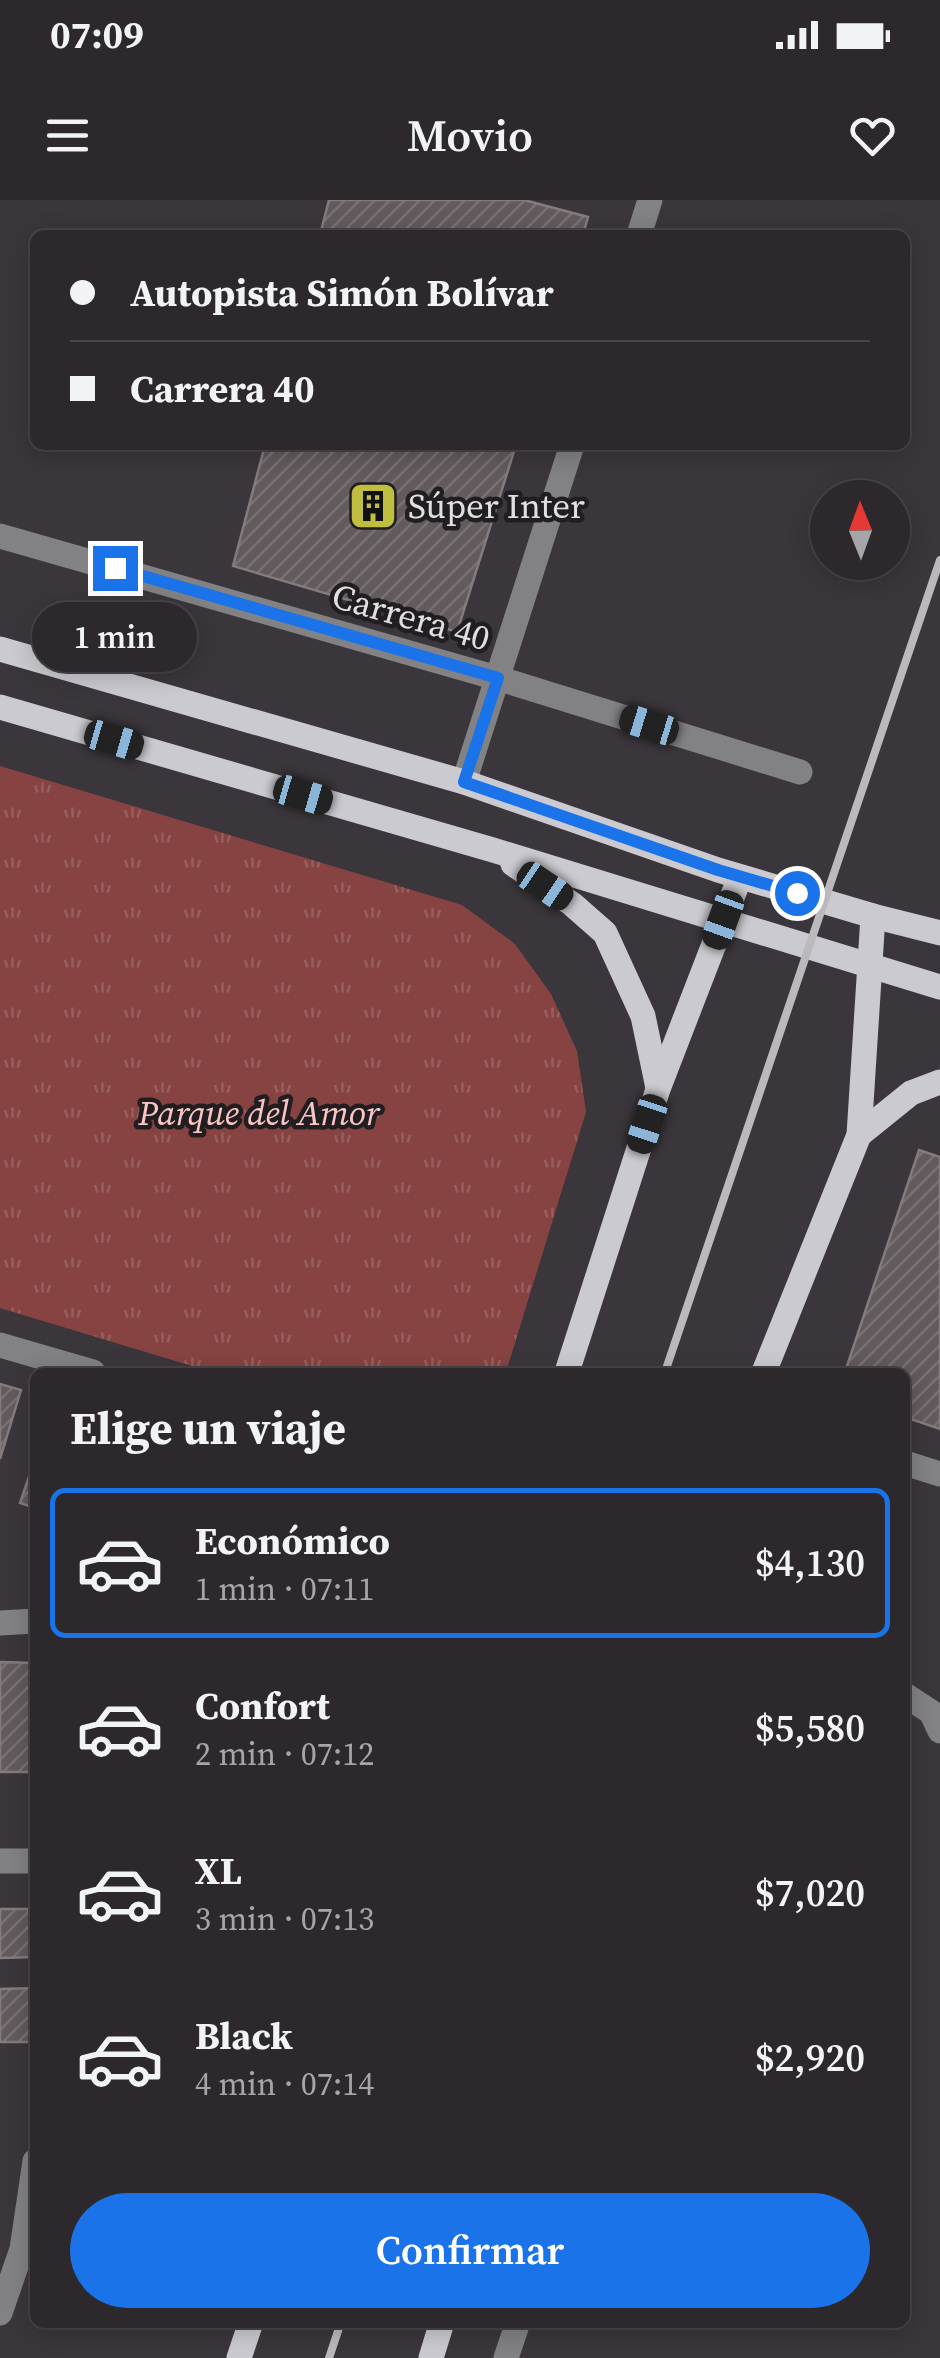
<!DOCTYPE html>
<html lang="es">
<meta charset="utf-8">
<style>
:root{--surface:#2c282c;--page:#383438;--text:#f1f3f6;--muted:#a6a6a9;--line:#484448;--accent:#1a73e8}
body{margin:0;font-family:"Source Serif 4",serif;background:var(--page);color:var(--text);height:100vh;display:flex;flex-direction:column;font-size:38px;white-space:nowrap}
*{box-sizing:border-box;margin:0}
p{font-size:32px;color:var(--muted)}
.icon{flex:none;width:55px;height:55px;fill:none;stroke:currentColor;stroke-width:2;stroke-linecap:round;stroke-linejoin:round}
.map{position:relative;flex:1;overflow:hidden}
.sheet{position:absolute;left:30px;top:1168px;width:880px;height:960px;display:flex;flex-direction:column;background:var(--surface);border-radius:15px;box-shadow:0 5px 25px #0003,0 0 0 2px var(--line)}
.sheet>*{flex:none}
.top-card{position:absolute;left:30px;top:30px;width:880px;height:220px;border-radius:15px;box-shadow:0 5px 25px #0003,0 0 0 2px var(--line);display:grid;align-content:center;height:220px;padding:0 40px;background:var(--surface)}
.needle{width:65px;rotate:359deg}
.fabs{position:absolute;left:810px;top:280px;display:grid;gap:20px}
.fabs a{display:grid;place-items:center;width:100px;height:100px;border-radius:50%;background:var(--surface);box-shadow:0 5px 25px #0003,0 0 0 2px var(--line);font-size:50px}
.end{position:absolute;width:45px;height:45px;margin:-22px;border:12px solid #1a73e8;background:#fff;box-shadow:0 0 0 5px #fff}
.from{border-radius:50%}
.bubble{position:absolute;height:70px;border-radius:35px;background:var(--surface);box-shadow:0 5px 25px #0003,0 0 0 2px var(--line);font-size:32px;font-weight:600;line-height:70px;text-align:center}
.car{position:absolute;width:30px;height:60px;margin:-30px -15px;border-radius:12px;box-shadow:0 0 8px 2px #0007;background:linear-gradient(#222 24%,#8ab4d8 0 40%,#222 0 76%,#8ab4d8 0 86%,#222 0)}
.top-card b{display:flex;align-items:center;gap:35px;height:95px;font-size:38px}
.top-card b+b{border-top:2px solid var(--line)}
.top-card i{width:25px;height:25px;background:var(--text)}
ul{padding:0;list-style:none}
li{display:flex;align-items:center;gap:30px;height:150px;margin:0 20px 15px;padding:0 20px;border:5px solid transparent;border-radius:15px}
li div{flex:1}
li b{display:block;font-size:38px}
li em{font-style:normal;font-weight:600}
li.selected{border-color:var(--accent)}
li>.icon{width:90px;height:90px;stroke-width:1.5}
h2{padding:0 40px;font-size:45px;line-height:120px}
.cta{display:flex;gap:20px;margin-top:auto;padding:20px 40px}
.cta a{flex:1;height:115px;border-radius:60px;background:var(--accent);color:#fff;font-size:40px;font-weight:600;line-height:115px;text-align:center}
.status{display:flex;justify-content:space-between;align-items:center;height:70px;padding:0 50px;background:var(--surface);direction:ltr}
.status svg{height:28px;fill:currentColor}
header{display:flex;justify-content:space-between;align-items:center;height:130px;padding:0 40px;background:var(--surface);font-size:45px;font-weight:600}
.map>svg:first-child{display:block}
</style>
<div class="status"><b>07:09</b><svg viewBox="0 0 49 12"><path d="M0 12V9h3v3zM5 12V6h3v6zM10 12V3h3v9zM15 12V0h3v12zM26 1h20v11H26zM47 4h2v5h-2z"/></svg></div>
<header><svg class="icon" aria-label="menu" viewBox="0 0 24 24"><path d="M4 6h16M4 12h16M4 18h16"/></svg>Movio<svg class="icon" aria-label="heart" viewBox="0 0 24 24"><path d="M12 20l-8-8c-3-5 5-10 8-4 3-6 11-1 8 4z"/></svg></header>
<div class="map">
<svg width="940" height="2158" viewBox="0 0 940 2158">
<defs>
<pattern id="park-tufts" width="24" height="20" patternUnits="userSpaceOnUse" patternTransform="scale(2.5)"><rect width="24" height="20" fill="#864342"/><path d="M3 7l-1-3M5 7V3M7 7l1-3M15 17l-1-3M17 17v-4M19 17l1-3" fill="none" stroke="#975e5d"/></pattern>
<pattern id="building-hatch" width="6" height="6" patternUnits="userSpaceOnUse" patternTransform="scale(2.5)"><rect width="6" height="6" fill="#625a5d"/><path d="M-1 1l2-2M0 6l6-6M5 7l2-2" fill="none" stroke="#787174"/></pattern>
</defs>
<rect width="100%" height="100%" fill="#3b363b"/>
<polygon fill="url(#park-tufts)" points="0,566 462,705 515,744 551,794 577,851 586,912 506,1172 212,1172 0,1108"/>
<g fill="url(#building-hatch)" stroke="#837b7e" stroke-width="2.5">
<polygon points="329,0 524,0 588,17 583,35 320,35"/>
<polygon points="265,245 516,245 457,432 233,366"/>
<polygon points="919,950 940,957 940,1229 905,1217 905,1172 845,1172"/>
<polygon points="0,1184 21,1190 0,1259"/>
<polygon points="35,1259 35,1308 20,1303"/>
<polygon points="0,1462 35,1463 35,1572 0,1572"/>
<polygon points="0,1709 35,1709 35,1757 0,1758"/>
<polygon points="35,1788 35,1842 0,1842 0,1789"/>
</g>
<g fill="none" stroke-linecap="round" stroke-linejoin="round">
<g stroke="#828184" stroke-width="25">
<polyline points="639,35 650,0"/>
<polyline points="0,336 497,478 800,572"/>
<polyline points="464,582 572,245"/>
<polyline points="0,1145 93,1172"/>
<polyline points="905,1263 940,1274"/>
<polyline points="0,1423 35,1421"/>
<polyline points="905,1495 931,1512 940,1531"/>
<polyline points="0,1661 35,1661"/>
<polyline points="0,2113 22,2049 35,1961"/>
<polyline points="506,2158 518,2122"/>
</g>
<g stroke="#cbcad0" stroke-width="25">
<polyline points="0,449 464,582 718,670 873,716 940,733"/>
<polyline points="0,507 493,650 940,787"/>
<polyline points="513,664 572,704 605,733 643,816 658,888"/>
<polyline points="859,935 911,893 940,882"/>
<polyline points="567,1172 658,889 740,677"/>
<polyline points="764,1172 859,935 873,716"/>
<polyline points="239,2158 251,2122"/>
<polyline points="431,2158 442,2122"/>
</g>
<g stroke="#bcb9bc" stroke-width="8">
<polyline points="665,1172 940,360"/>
<polyline points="329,2158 341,2122"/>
</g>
</g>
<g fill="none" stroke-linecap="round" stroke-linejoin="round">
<polyline stroke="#1a73e8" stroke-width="12" points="115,368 498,478 464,582 718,670 797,693"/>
</g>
<defs>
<g id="building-square" transform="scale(2.5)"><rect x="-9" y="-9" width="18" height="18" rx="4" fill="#bfbe41" stroke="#201e21"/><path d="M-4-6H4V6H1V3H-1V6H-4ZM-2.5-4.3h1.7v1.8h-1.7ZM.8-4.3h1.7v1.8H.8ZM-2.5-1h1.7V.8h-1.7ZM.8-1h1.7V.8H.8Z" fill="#111"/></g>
</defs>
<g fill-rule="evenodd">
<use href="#building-square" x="373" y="306"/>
</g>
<g text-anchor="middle" stroke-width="9" stroke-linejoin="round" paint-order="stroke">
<g font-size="35" fill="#e2dfe2" stroke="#201e21" text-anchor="start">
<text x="408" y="318">Súper Inter</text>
</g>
<g font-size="35" fill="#e2dfe2" stroke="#201e21">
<text transform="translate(411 417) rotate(16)" y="12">Carrera 40</text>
</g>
<g font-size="35" font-style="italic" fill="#fdc6c3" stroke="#201e21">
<text x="259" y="925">Parque del Amor</text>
</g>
</g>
</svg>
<div class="fabs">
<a><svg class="needle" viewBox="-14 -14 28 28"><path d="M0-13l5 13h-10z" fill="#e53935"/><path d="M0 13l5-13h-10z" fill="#a6a6a9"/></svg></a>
</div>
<i class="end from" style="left:797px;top:693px"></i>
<i class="end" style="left:115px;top:368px"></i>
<div class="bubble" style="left:32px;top:402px;width:165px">1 min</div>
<i class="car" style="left:649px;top:525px;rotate:287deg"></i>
<i class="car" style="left:114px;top:540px;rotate:106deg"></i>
<i class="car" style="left:303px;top:595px;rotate:106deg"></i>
<i class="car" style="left:545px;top:686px;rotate:124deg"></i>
<i class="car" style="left:723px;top:720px;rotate:200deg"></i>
<i class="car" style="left:647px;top:924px;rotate:198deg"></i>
<div class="top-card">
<b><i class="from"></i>Autopista Simón Bolívar</b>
<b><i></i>Carrera 40</b>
</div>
<section class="sheet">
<h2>Elige un viaje</h2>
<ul>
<li class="selected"><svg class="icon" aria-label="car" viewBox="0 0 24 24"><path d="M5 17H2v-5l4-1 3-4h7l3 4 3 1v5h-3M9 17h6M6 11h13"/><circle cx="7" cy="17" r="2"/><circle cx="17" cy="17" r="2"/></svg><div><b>Económico</b><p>1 min · 07:11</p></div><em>$4,130</em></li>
<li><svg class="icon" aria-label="car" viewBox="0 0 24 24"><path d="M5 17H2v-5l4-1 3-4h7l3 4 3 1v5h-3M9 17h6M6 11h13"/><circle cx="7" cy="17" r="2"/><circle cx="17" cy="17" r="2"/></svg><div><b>Confort</b><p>2 min · 07:12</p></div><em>$5,580</em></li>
<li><svg class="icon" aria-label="car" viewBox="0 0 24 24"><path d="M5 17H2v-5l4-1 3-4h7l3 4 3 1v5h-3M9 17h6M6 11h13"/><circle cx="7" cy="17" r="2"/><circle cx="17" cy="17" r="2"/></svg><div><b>XL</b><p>3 min · 07:13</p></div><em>$7,020</em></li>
<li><svg class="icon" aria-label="car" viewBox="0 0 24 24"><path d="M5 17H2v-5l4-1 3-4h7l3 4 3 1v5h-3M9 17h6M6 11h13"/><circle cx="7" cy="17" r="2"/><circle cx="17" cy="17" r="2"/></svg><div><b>Black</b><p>4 min · 07:14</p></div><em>$2,920</em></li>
</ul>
<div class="cta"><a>Confirmar</a></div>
</section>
</div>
